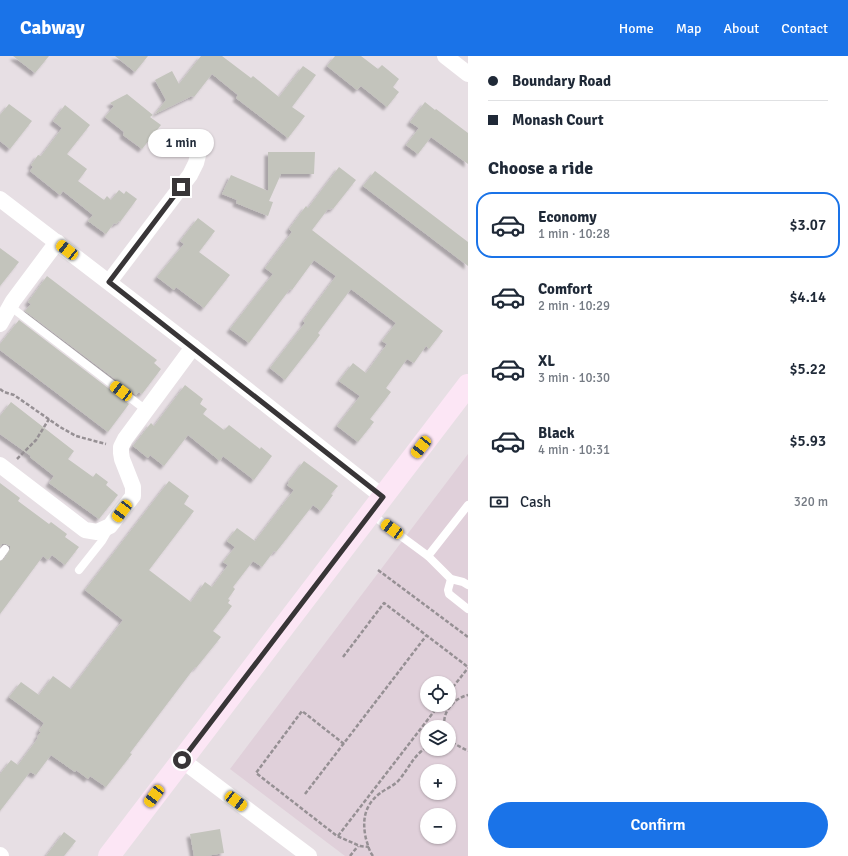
<!DOCTYPE html>
<meta charset="utf-8">
<style>
:root{--surface:#fff;--page:#f2f2f3;--text:#1f2937;--muted:#747a83;--line:#e0e1e3;--accent:#1a73e8}
body{margin:0;font-family:Signika,sans-serif;background:var(--page);color:var(--text);height:100vh;display:flex;flex-direction:column;font-size:15px;white-space:nowrap}
*{box-sizing:border-box;margin:0}
p{font-size:13px;color:var(--muted)}
.icon{flex:none;width:22px;height:22px;fill:none;stroke:currentColor;stroke-width:2;stroke-linecap:round;stroke-linejoin:round}
.map{position:relative;flex:1;overflow:hidden}
.panel{display:flex;flex-direction:column;background:var(--surface);width:380px}
.panel>*{flex:none}
.hud{display:grid;align-content:center;height:88px;padding:0 20px;background:var(--surface)}
.buttons{position:absolute;left:420px;top:620px;display:grid;gap:8px}
.buttons a{display:grid;place-items:center;width:36px;height:36px;border-radius:50%;background:var(--surface);box-shadow:0 1px 3px #0004;font-size:20px}
.end{position:absolute;width:18px;height:18px;margin:-9px;border:5px solid #383537;background:#fff;box-shadow:0 0 0 2px #fff}
.from{border-radius:50%}
.bubble{position:absolute;height:28px;border-radius:14px;background:var(--surface);box-shadow:0 1px 3px #0004;font-size:13px;font-weight:600;line-height:28px;text-align:center}
.car{position:absolute;width:12px;height:24px;margin:-12px -6px;border-radius:5px;box-shadow:0 0 3px 1px #0007;background:linear-gradient(#f5c518 24%,#345 0 40%,#f5c518 0 76%,#345 0 86%,#f5c518 0)}
.hud b{display:flex;align-items:center;gap:14px;height:38px;font-size:15px}
.hud b+b{border-top:1px solid var(--line)}
.hud i{width:10px;height:10px;background:var(--text)}
ul{padding:0;list-style:none}
li{display:flex;align-items:center;gap:12px;height:66px;margin:0 8px 6px;padding:0 12px;border:2px solid transparent;border-radius:16px}
li div{flex:1}
li b{display:block;font-size:15px}
li em{font-style:normal;font-weight:600}
li.on{border-color:var(--accent)}
li>.icon{width:36px;height:36px;stroke-width:1.5}
h2{padding:0 20px;font-size:18px;line-height:48px}
.pay{display:flex;align-items:center;gap:10px;height:44px;padding:0 20px;font-size:15px}
.pay p{margin-inline-start:auto}
.action{display:flex;gap:8px;margin-top:auto;padding:8px 20px}
.action a{flex:1;height:46px;border-radius:24px;background:var(--accent);color:#fff;font-size:16px;font-weight:600;line-height:46px;text-align:center}
header{display:flex;align-items:center;gap:24px;box-sizing:border-box;height:56px;padding:0 20px;background:var(--accent);color:#fff}
header strong{font-size:19px}
nav{display:flex;gap:22px;margin-inline-start:auto;font-size:14px}
main{display:flex;flex:1;min-height:0}
.map>svg:first-child{display:block}
</style>
<header>
<strong>Cabway</strong>
<nav><a>Home</a><a>Map</a><a>About</a><a>Contact</a></nav>
</header>
<main>
<div class="map">
<svg width="468" height="800" viewBox="0 0 468 800">
<defs>
<filter id="shadow"><feDropShadow dx="-3.5" dy="3.5" stdDeviation="1" flood-color="#0004"/></filter>
</defs>
<rect width="100%" height="100%" fill="#e7dfe4"/>
<path fill="#e0d0da" fill-rule="evenodd" d="M468,398V800H345L230,713ZM427,627H449V649H427ZM427,671H449V693H427ZM427,715H449V737H427ZM427,759H449V781H427Z"/>
<g fill="#c3c4bc" filter="url(#shadow)">
<polygon points="13,0 49,0 35,17"/>
<polygon points="115,0 148,0 135,16"/>
<polygon points="201,0 222,0 251,22 253,20 279,41 303,10 316,19 292,51 305,60 288,82 236,42 238,39 212,18 194,41 192,40 155,58 166,44 155,24 172,15 179,28"/>
<polygon points="335,0 361,0 378,13 382,9 399,23 393,31 399,36 387,51 361,30 357,34 327,10"/>
<polygon points="127,38 153,59 150,61 161,69 142,93 123,79 124,76 105,61 114,50 110,47"/>
<polygon points="425,46 435,54 436,53 468,77 468,108 431,81 418,98 406,89 419,72 410,66"/>
<polygon points="9,48 32,65 10,93 0,85 0,59"/>
<polygon points="65,49 90,69 67,98 87,113 78,125 104,144 107,140 111,144 119,134 124,138 126,135 137,143 120,166 119,165 116,168 114,167 106,178 88,165 93,159 63,135 60,139 30,115 33,111 31,109 38,99 41,100 62,72 53,65"/>
<polygon points="268,96 315,96 314,118 281,118 269,145 273,146 268,160 236,147 237,144 222,138 231,119 268,135"/>
<polygon points="339,111 356,124 333,153 331,152 330,154 328,153 312,174 443,275 429,293 426,290 414,307 407,303 386,332 391,336 370,363 374,366 358,386 337,370 360,340 339,325 353,307 366,317 387,288 382,285 396,267 351,233 318,277 320,279 285,324 270,312 305,267 303,265 336,220 314,204 292,234 290,233 249,287 230,273 273,218 265,212 292,176 289,173 306,150 308,152"/>
<polygon points="375,115 468,186 468,210 363,130"/>
<polygon points="198,162 215,175 199,196 230,219 204,252 176,231 174,234 157,221 184,188 180,185"/>
<polygon points="0,192 19,206 0,230"/>
<polygon points="47,220 157,304 154,307 161,313 142,338 139,336 136,339 25,255 31,248 28,246"/>
<polygon points="19,264 129,348 108,376 0,294 0,288"/>
<polygon points="185,329 203,343 200,348 207,353 203,358 224,374 229,369 260,393 261,391 272,400 254,424 223,400 220,405 188,379 164,410 150,399 148,402 133,390 151,367 154,370"/>
<polygon points="11,346 74,395 68,403 93,421 96,417 108,426 106,429 118,439 99,463 49,427 54,420 30,401 31,400 0,378 0,360"/>
<polygon points="304,405 338,430 331,438 333,439 321,455 313,449 276,496 274,495 262,511 253,505 233,531 235,533 228,543 230,544 228,547 232,550 213,575 221,581 196,612 195,611 130,697 132,698 106,731 90,720 88,723 76,714 75,716 51,699 36,719 30,716 0,755 0,718 11,704 18,709 38,682 37,681 41,676 39,675 44,667 9,641 21,626 39,639 53,620 71,633 93,604 123,564 85,534 169,425 189,440 184,448 194,455 149,514 191,546 205,526 212,531 228,509 223,506 235,491 227,485 237,472 255,485 294,434 287,429 289,427 288,426"/>
<polygon points="0,427 20,442 18,445 49,468 51,466 67,478 65,481 79,491 65,509 52,499 48,504 43,500 0,558 0,505 4,503 10,493 10,490 6,488 2,488 0,491"/>
<polygon points="220,773 224,797 206,800 194,800 190,778"/>
<polygon points="64,776 76,785 64,800 46,800"/>
</g>
<g fill="none" stroke-linecap="round" stroke-linejoin="round">
<g stroke="#969094" stroke-width="2.5" stroke-dasharray="4 2" stroke-linecap="butt">
<polyline points="0,333 4,336 14,339 60,371 76,380 106,388"/>
<polyline points="17,403 36,384 49,363"/>
<polyline points="378,514 468,581"/>
<polyline points="343,601 384,547 468,611"/>
<polyline points="449,636 468,612"/>
<path d="M445,671C441,657 454,642 468,639"/>
<polyline points="449,681 453,687 468,695"/>
<polyline points="344,688 302,655 256,717 337,780 360,790 369,791"/>
<polyline points="305,738 426,580"/>
<polyline points="338,780 439,649"/>
<polyline points="350,800 358,790"/>
<path d="M373,800C369,795 368,789 366,783C362,765 364,750 379,738C385,733 394,730 399,724C410,711 412,701 427,691"/>
</g>
<g stroke="#fff" stroke-width="8">
<polyline points="11,251 146,354"/>
<polyline points="468,449 428,500 451,523 463,526 468,529"/>
<polyline points="371,458 428,500"/>
<polyline points="0,500 5,493"/>
<polyline points="79,514 102,485 109,473"/>
<polyline points="451,523 448,534 449,538 468,553"/>
</g>
<g stroke="#fff" stroke-width="16">
<polyline points="445,0 468,18"/>
<polyline points="0,143 193,291 383,441"/>
<polyline points="109,226 190,119 196,107 201,87"/>
<polyline points="0,268 13,245 57,186"/>
<polyline points="0,409 85,474 97,476 110,470 133,440 133,431 122,403 121,397 121,391 125,383 193,291"/>
<polyline points="182,704 309,800"/>
<polyline points="0,799 1,800"/>
</g>
<polyline stroke="#fce6f5" stroke-width="22" points="109,800 468,329"/>
</g>
<g fill="none" stroke-linecap="round" stroke-linejoin="round">
<polyline stroke="#383537" stroke-width="5" points="181,131 109,226 383,441 182,704"/>
</g>
</svg>
<div class="buttons">
<a><svg class="icon" aria-label="locate" viewBox="0 0 24 24"><circle cx="12" cy="12" r="6"/><path d="M12 2v4M12 18v4M2 12h4M18 12h4"/></svg></a>
<a><svg class="icon" aria-label="layers" viewBox="0 0 24 24"><path d="M12 4l9 5-9 5-9-5zM3 14l9 5 9-5"/></svg></a>
<a>+</a>
<a>−</a>
</div>
<i class="end from" style="left:182px;top:704px"></i>
<i class="end" style="left:181px;top:131px"></i>
<div class="bubble" style="left:148px;top:73px;width:66px">1 min</div>
<i class="car" style="left:67px;top:194px;rotate:308deg"></i>
<i class="car" style="left:121px;top:335px;rotate:307deg"></i>
<i class="car" style="left:421px;top:391px;rotate:218deg"></i>
<i class="car" style="left:122px;top:455px;rotate:217deg"></i>
<i class="car" style="left:392px;top:473px;rotate:306deg"></i>
<i class="car" style="left:154px;top:740px;rotate:217deg"></i>
<i class="car" style="left:236px;top:745px;rotate:127deg"></i>
</div>
<section class="panel">
<div class="hud">
<b><i class="from"></i>Boundary Road</b>
<b><i></i>Monash Court</b>
</div>
<h2>Choose a ride</h2>
<ul>
<li class="on"><svg class="icon" aria-label="car" viewBox="0 0 24 24"><path d="M5 17H2v-5l4-1 3-4h7l3 4 3 1v5h-3M9 17h6M6 11h13"/><circle cx="7" cy="17" r="2"/><circle cx="17" cy="17" r="2"/></svg><div><b>Economy</b><p>1 min · 10:28</p></div><em>$3.07</em></li>
<li><svg class="icon" aria-label="car" viewBox="0 0 24 24"><path d="M5 17H2v-5l4-1 3-4h7l3 4 3 1v5h-3M9 17h6M6 11h13"/><circle cx="7" cy="17" r="2"/><circle cx="17" cy="17" r="2"/></svg><div><b>Comfort</b><p>2 min · 10:29</p></div><em>$4.14</em></li>
<li><svg class="icon" aria-label="car" viewBox="0 0 24 24"><path d="M5 17H2v-5l4-1 3-4h7l3 4 3 1v5h-3M9 17h6M6 11h13"/><circle cx="7" cy="17" r="2"/><circle cx="17" cy="17" r="2"/></svg><div><b>XL</b><p>3 min · 10:30</p></div><em>$5.22</em></li>
<li><svg class="icon" aria-label="car" viewBox="0 0 24 24"><path d="M5 17H2v-5l4-1 3-4h7l3 4 3 1v5h-3M9 17h6M6 11h13"/><circle cx="7" cy="17" r="2"/><circle cx="17" cy="17" r="2"/></svg><div><b>Black</b><p>4 min · 10:31</p></div><em>$5.93</em></li>
</ul>
<div class="pay"><svg class="icon" aria-label="cash" viewBox="0 0 24 24"><path d="M3 7h18v10H3z"/><circle cx="12" cy="12" r="2"/></svg>Cash<p>320 m</p></div>
<div class="action"><a>Confirm</a></div>
</section>
</main>
